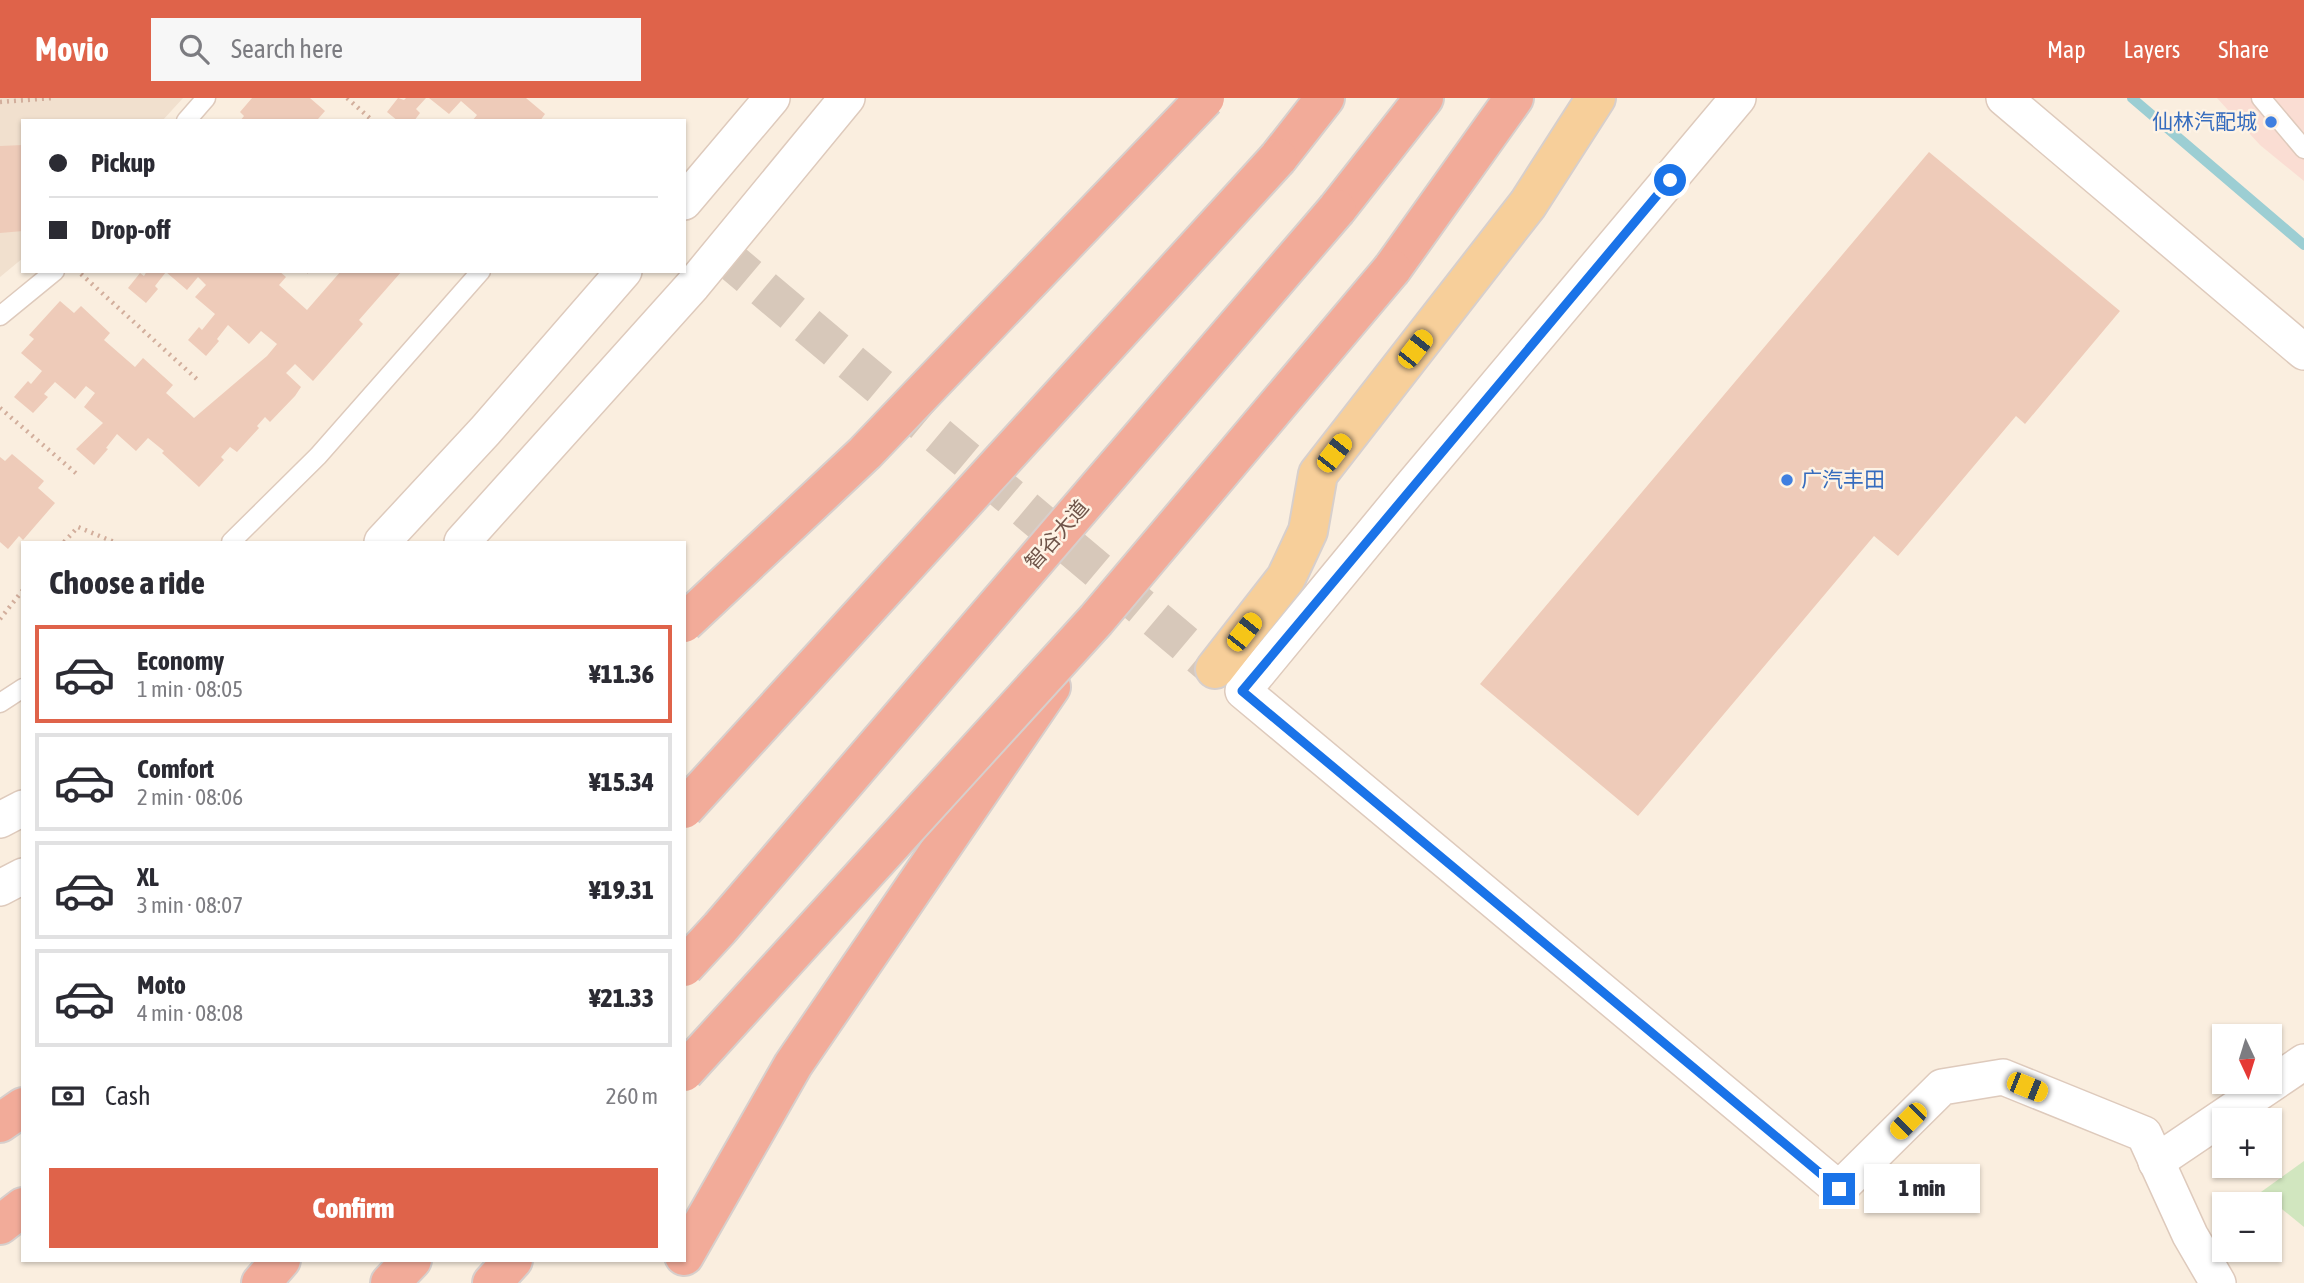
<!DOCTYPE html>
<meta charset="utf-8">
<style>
:root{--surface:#fff;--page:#f7f7f7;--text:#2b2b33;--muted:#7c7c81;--line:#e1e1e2;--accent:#df634a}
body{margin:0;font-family:"Asap Condensed","Noto Sans SC",sans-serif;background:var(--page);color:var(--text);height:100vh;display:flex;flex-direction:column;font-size:26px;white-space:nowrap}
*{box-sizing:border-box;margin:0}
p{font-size:23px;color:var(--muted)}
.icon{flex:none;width:38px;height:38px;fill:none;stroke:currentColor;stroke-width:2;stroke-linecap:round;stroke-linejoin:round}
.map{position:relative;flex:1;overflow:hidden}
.sheet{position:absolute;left:21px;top:443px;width:665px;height:721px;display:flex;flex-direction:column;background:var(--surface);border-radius:0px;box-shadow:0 2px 5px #0004}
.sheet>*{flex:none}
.hud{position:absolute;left:21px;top:21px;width:665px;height:154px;border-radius:0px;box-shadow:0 2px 5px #0004;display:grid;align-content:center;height:154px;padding:0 28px;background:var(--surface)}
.needle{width:46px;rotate:176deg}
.buttons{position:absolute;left:2212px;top:926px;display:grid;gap:14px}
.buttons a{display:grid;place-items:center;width:70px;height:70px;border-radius:0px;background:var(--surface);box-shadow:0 2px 5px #0004;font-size:35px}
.end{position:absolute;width:32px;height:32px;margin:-16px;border:9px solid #1a73e8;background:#fff;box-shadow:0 0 0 4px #fff}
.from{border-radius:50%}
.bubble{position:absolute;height:49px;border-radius:0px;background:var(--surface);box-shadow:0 2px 5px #0004;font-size:23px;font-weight:800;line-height:49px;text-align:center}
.car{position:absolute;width:21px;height:42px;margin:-21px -10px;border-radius:9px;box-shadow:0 0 5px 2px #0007;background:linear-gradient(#f5c518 24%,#345 0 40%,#f5c518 0 76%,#345 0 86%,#f5c518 0)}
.hud b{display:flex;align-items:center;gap:24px;height:66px;font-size:26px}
.hud b+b{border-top:2px solid var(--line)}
.hud i{width:18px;height:18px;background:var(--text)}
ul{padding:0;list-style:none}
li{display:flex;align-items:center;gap:21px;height:98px;margin:0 14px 10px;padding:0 14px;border:4px solid var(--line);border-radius:0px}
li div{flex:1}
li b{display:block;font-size:26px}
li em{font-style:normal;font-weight:800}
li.selected{border-color:var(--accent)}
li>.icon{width:63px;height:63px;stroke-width:1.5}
h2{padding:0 28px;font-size:32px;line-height:84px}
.pay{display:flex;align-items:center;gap:18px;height:77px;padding:0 28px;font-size:26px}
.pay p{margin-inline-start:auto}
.cta{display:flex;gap:14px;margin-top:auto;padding:14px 28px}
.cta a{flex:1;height:80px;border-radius:0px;background:var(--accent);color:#fff;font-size:28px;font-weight:800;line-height:80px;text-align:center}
header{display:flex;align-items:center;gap:42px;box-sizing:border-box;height:98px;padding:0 35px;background:var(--accent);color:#fff}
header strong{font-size:33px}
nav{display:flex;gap:38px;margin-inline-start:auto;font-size:24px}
.search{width:490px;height:63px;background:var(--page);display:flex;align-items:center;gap:18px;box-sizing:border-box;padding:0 24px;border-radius:0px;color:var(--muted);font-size:26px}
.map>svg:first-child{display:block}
</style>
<header>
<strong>Movio</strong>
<div class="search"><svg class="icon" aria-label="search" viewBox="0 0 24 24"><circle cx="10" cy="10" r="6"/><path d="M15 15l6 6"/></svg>Search here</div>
<nav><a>Map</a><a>Layers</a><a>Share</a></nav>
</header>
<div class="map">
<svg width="2304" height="1185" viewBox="0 0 2304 1185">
<rect width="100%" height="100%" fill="#faeedf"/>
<polygon fill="#f1e0ce" points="0,0 183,0 162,23 23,23 23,160 0,179"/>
<polygon fill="#faddd3" points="2217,0 2304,0 2304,83 2260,47"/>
<polygon fill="#d1e6bf" points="2304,1063 2304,1129 2261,1094"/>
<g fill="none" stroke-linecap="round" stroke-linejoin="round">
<polyline stroke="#9cced3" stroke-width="10" points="2132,0 2304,147"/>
</g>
<g fill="#eecbb9">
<polygon points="252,0 310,0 325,13 318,21 320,23 240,23 244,18 240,14"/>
<polygon points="398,0 404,2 406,0 426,0 416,11 420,15 414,23 398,23 387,14"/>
<polygon points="429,0 526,0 545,16 540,23 472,23 477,17 461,3 449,16"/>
<polygon points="23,47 23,133 0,135 0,48"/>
<polygon points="1929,54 2120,213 2025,326 2016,318 1898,458 1874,438 1638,718 1480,586"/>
<polygon points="147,173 279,173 286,179 279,187 307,212 341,173 402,173 359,222 363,226 313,283 295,266 286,275 301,289 295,298 270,324 265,319 257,328 259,330 237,354 230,349 221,359 224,362 199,389 162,355 164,353 148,340 136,353 117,336 106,350 108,351 94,367 76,351 103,325 84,309 95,295 86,288 75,301 55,284 44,296 48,299 33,315 14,299 28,283 31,286 42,273 21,255 34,241 29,237 60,203 74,215 81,208 110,235 104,242 135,269 143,260 173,287 166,295 194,320 267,258 277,246 261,233 249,246 228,227 217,241 219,243 206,258 188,242 199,229 202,232 215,216 195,199 206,187 198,179 187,192 166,174 155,188 158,191 146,205 128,190 140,175 144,178"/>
<polygon points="12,356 44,383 38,390 55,405 23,442 19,438 8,451 0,444 0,359 5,363"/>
</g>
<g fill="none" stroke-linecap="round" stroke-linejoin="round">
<polyline stroke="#d7c8ba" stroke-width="38" stroke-dasharray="38 19" stroke-linecap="butt" points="720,154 1215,571"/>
<g stroke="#decabc" stroke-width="21">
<g id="lane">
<polyline points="2261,0 2304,51"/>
<polyline points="186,23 206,0"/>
<polyline points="0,218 55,173"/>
<polyline points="231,444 318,358 481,173"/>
<polyline points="0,605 23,590"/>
</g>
</g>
<g stroke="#decabc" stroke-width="38">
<g id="street">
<polyline points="1738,0 1411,389 1243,593 1839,1091 1942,989 2003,979 2144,1036 2190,1137 2218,1185"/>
<polyline points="2004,0 2304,254"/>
<polyline points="684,104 772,0"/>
<polyline points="382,444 485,333 624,173"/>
<polyline points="462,444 693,187 847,0"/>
<polyline points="0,722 23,710"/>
<polyline points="0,790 23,778"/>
<polyline points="2156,1064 2304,964"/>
</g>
</g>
<g stroke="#d7cfcc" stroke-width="42">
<polyline id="primary" points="1215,571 1286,480 1308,433 1318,376 1528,106 1596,0"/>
</g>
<g stroke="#d7cfcc" stroke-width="42">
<g id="highway">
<polyline points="1278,60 1325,0"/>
<polyline points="1337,111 1424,0"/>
<polyline points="1392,171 1514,0"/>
<polyline points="0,1025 23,1009"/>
<polyline points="0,1127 23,1109"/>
<polyline points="684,1158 793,967 1051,589"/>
<polyline points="261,1185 281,1162"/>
<polyline points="390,1185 412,1162"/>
<polyline points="492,1185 513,1162"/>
</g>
</g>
<g stroke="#d2ae9c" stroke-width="4.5" stroke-dasharray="2 5" stroke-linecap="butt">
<polyline points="347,0 373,23"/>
<polyline points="0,4 53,0"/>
<polyline points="308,173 309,174"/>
<polyline points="81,176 200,284"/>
<polyline points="0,310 78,377"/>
<polyline points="64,444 78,429 114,444"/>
<polyline points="0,521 23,492"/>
</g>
<use href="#lane" stroke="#fff" stroke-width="18"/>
<use href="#street" stroke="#fff" stroke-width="35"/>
<use href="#primary" stroke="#f7cf9a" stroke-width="38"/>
<use href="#highway" stroke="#f2ab99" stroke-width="38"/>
<g stroke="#d7cfcc" stroke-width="42" stroke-linecap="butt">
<g id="highway-bridge">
<polyline points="684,525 865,355 1205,0"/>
<polyline points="684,711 1278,60"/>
<polyline points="684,869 720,830 1337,111"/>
<polyline points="684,974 1096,522 1392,171"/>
</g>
</g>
<use href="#highway-bridge" stroke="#f2ab99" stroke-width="38"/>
</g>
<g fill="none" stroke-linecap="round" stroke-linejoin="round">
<polyline stroke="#1a73e8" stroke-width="9" points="1670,82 1242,593 1839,1091"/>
</g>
<g fill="#3f7fe0" stroke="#fef3e5" stroke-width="2.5">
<circle cx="2271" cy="24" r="7"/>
<circle cx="1787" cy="382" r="7"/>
</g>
<g text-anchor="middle" stroke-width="5" stroke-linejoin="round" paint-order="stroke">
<g font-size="21" fill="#366cbe" stroke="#fef3e5" text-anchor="end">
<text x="2257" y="31">仙林汽配城</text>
<text x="1801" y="389" text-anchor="start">广汽丰田</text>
</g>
<g font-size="21" fill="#6f5449" stroke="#fef3e5">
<text transform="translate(1057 437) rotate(-49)" y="7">智谷大道</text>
</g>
</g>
</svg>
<div class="buttons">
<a><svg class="needle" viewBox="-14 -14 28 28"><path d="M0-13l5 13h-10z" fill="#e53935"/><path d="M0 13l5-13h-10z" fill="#7c7c81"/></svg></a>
<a>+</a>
<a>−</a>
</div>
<i class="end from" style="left:1670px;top:82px"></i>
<i class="end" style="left:1839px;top:1091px"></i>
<div class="bubble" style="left:1864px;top:1066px;width:116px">1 min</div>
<i class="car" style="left:1415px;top:251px;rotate:38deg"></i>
<i class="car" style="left:1334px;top:355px;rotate:38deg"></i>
<i class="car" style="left:1244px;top:534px;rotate:38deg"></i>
<i class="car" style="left:2027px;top:989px;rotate:112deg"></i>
<i class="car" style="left:1908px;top:1023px;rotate:225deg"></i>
<div class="hud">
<b><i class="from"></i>Pickup</b>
<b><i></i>Drop-off</b>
</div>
<section class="sheet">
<h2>Choose a ride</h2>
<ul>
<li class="selected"><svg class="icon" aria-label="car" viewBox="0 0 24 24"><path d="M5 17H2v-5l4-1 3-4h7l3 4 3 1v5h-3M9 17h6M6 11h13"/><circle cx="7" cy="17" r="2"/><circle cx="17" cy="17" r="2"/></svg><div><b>Economy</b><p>1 min · 08:05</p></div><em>¥11.36</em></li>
<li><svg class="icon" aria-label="car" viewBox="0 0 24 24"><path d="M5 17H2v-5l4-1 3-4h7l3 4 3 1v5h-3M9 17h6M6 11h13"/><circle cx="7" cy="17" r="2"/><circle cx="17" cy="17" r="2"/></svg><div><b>Comfort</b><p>2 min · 08:06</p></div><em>¥15.34</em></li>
<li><svg class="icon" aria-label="car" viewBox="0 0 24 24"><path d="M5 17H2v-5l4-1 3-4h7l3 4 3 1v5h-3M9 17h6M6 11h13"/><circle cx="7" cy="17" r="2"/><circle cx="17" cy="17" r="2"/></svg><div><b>XL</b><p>3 min · 08:07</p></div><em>¥19.31</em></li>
<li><svg class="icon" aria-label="car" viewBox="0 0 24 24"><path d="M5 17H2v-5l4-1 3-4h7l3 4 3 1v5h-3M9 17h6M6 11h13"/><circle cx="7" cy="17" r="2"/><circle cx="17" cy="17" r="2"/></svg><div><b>Moto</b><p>4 min · 08:08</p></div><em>¥21.33</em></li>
</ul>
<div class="pay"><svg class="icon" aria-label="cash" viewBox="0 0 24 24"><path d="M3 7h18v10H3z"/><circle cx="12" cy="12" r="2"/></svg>Cash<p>260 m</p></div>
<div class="cta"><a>Confirm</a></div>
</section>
</div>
